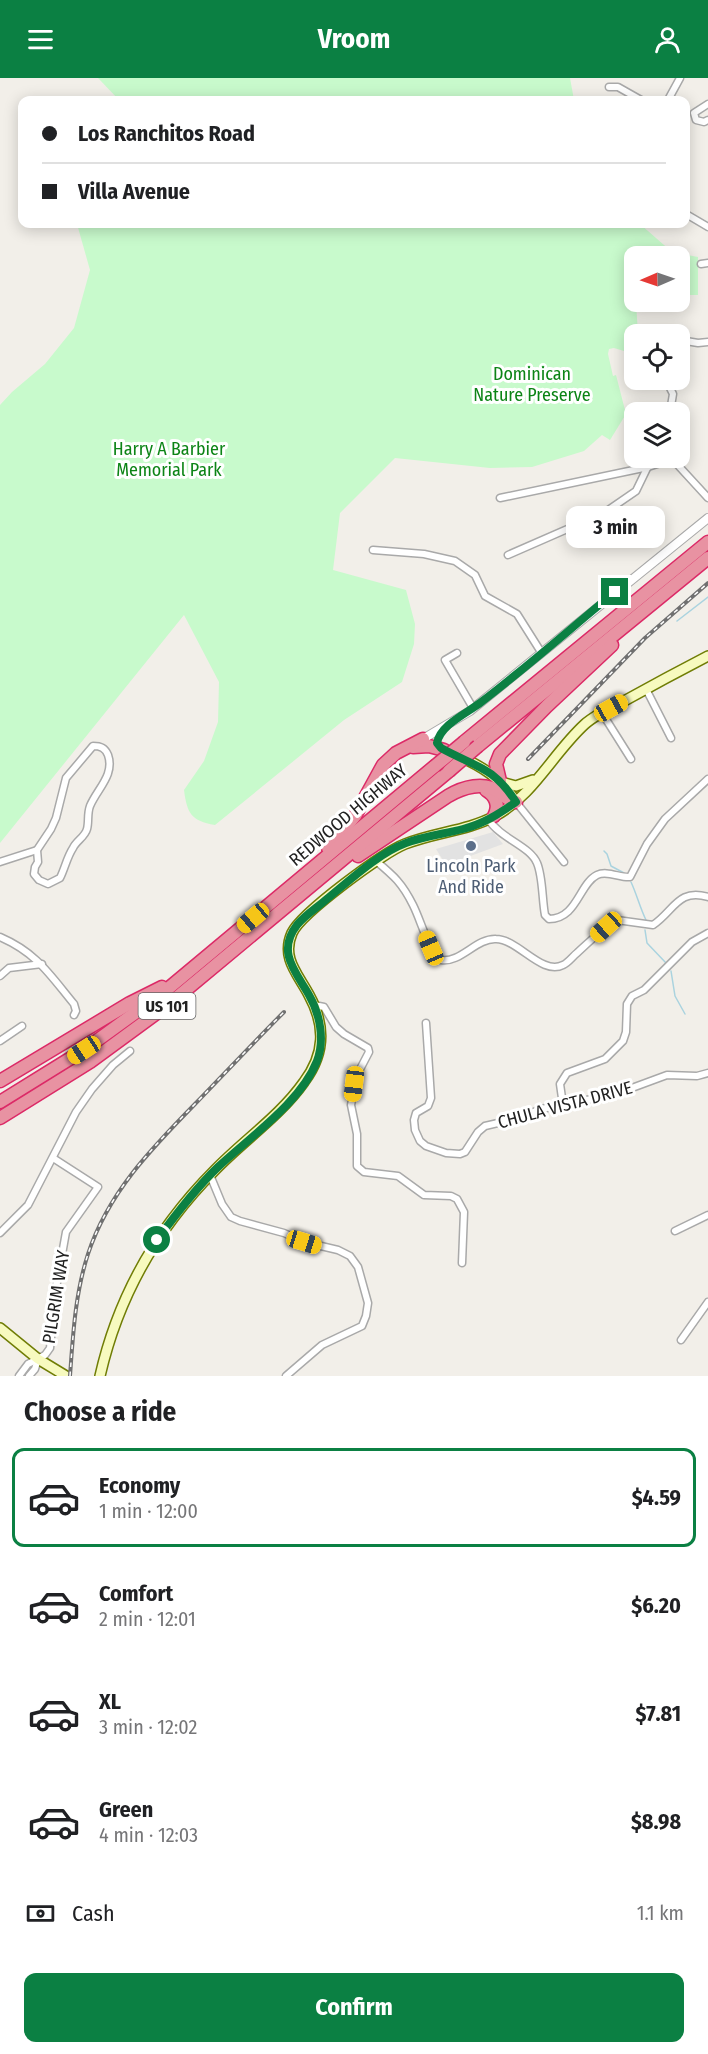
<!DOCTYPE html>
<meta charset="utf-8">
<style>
:root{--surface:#fff;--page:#f2f2f2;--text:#202124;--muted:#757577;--line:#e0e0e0;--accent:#0b8043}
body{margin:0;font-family:"Fira Sans Condensed",sans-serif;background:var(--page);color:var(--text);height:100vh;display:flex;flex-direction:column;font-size:22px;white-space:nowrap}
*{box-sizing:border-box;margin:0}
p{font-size:20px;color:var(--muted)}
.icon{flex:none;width:33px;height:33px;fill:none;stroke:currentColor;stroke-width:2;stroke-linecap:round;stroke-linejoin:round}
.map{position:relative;height:1298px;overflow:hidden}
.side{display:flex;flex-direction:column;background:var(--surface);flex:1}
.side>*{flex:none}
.top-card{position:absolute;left:18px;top:18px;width:672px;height:132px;border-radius:12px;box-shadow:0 3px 15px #0003;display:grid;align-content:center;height:132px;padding:0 24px;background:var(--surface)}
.needle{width:39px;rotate:268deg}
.buttons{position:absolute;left:624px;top:168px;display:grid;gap:12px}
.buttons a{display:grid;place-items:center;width:66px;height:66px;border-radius:12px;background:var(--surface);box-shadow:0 3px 15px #0003;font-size:30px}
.end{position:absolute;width:27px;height:27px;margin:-14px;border:8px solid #0b8043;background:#fff;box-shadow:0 0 0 3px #fff}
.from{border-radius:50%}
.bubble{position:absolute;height:42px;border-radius:12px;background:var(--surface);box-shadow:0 3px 15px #0003;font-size:20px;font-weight:700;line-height:42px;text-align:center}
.car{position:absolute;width:18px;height:36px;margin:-18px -9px;border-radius:8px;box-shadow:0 0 4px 2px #0007;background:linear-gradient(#f5c518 24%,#345 0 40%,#f5c518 0 76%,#345 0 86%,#f5c518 0)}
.top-card b{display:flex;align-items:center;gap:21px;height:57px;font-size:22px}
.top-card b+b{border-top:2px solid var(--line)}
.top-card i{width:15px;height:15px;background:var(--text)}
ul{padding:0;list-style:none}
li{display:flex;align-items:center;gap:18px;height:99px;margin:0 12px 9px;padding:0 12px;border:3px solid transparent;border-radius:12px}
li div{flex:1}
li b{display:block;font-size:22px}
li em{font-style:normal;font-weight:700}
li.current{border-color:var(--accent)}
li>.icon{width:54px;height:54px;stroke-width:1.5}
h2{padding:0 24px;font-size:27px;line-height:72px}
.pay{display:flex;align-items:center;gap:15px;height:66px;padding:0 24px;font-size:22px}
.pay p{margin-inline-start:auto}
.primary-button{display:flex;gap:12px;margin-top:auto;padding:12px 24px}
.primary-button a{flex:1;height:69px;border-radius:12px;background:var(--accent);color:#fff;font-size:24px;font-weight:700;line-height:69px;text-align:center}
header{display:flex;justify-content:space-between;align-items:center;height:78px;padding:0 24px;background:var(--accent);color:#fff;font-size:27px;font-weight:700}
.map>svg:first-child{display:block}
</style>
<header><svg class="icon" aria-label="menu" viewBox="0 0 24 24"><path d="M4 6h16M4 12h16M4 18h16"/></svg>Vroom<svg class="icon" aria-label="person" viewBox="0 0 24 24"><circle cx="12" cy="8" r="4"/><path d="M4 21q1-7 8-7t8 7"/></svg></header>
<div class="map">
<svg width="708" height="1298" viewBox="0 0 708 1298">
<rect width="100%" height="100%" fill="#f2efe9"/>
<g fill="#c8facc">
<polygon points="98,0 570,0 574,22 119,22"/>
<path d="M77,146H640L672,174L698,179V217H680V178H634V224H636L638,256H634V276L614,270L609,271L608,276L613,298L616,297L626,336L610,362L602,357L584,373L532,389L490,390L395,380L340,435L333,492L406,512L415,546L414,566L402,604L344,642L215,747C191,743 187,735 184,712L204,683L218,644L219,604L184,537L0,765V327L12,314L45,286L74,250L90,192Z"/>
</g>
<polygon fill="#e2e2e2" points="493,754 503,766 446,787 436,771"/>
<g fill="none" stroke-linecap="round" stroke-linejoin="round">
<g stroke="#aad3df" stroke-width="1.5">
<polyline points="677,543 708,519"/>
<polyline points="604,773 607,776 611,788 624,795"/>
<path d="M631,804C637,817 640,830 646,842"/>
<polyline points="645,852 647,865 666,885"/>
<polyline points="671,893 675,918 685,936"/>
</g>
<g stroke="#a9a9a9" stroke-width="9">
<g id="minor">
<polyline points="609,9 618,9 641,22"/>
<polyline points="668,22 680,0"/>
<polyline points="708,26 694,35 696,42 704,44 708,42"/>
<polyline points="686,136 708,149"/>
<polyline points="701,186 708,185"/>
<polyline points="680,262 698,265 708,264"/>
<polyline points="666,302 673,316 670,334"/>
<polyline points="673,380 675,384 708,420"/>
<polyline points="500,420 648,389 673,381"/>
<polyline points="373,472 424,476 455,483 475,497 485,518 517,536 541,574"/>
<polyline points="508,477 604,435 636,413 652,380"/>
<polyline points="457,575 445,582 473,630"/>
<polyline points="646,611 671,660"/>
<polyline points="602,635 631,681"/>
<path d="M93,668C101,668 105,670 108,677C115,697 97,711 90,728C87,736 89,744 87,751C85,759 76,763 73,770C67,779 65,790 60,800L48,806L39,802L34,796L35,789L38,784L37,772L51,751L56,740L66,700Z"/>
<polyline points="516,724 564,784"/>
<path d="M488,741C501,761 530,768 537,785C543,799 542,822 545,837L549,841C577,841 579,806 597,797C607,792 620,800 630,799L647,766L665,741L708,701"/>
<path d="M376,783C394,798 402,805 413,827C422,845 426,867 441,882C461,885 476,860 496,861C518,861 542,898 563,887C568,885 573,878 577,875C590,863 602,851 617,842L653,847C674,833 678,810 708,819"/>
<polyline points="0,784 37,772"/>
<path d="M0,859C37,875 50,897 74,926L76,933L74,937"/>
<polyline points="0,898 9,890 42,886"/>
<polyline points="314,927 324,929 336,949 344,956 368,970 369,974 357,997 351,1027 357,1056 357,1088 364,1094 398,1098 424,1117 451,1118 457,1121 464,1134 462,1185"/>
<polyline points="426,945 431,1020 428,1028 416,1035 414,1042 415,1052 420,1063 426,1068 446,1075 460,1076 465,1074 478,1054 485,1048 524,1039 540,1031 566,1027 621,1014 667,997 697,998 708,995"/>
<polyline points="0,963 22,948"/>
<polyline points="566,1027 562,1020 560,1006 567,995 605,981 623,963 626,954 627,926 632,918 644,912 692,864 708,855"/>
<polyline points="210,1097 222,1126 231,1139 240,1143 284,1155 304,1164 338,1172 350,1178 358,1189 368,1225 366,1238 362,1248 322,1267 286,1298"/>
<polyline points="675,1153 708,1137"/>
<polyline points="0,1155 28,1127 76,1034 92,1011 113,987 130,973"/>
<polyline points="681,1262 708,1224"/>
<polyline points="19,1298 28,1286 45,1277 50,1270 56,1210 66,1154 98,1109 53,1080"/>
<polyline points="29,1298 35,1291 38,1281"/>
</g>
</g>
<g stroke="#a9a9a9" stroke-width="10">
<polyline id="tertiary" points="423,661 470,633 708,440"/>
</g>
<g stroke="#707d05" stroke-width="12">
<g id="secondary">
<path d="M458,678C482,688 500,700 515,722"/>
<polyline points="501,704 516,708 533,702"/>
<polyline points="0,1250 38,1281 66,1298"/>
<path d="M100,1298C118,1219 158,1149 215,1092C244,1062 280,1038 304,1004C325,976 326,948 309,917C298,896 281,880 292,855C301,835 384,774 405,766C435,754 467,753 495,738C534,717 553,675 585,646C596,636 613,629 626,622C653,607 681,592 708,578"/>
</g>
</g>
<g stroke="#dc2a67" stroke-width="15">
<g id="motorway">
<polyline points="464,664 708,464"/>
<polyline points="478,668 708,480"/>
<polyline points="413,669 429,668 444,672"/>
<polyline points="500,703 496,686 500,676 547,628 612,567"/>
<path d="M486,712C496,718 500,727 494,738"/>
<polyline points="328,770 355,738 383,687 396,675 423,661"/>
<path d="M358,778L448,718C463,709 484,703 499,714C506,719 508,723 516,724"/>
<polyline points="0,1003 130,925 162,909"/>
<polyline points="0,1024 84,972 164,914 435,688"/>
<polyline points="0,1040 90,984 169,926 449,693"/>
</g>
</g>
<use href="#minor" stroke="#fff" stroke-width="6"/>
<use href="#tertiary" stroke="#fff" stroke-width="8"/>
<use href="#secondary" stroke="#f7fabf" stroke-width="9"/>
<use href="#motorway" stroke="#e892a2" stroke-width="12"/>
<g stroke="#707070" stroke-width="4">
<g id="rail">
<polyline points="528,681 645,560 708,505"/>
<path d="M70,1298C73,1257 75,1216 88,1176C108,1115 151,1071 195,1026C225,995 254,964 284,934"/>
</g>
</g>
<use href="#rail" stroke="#fff" stroke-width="1.5" stroke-dasharray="4.5" stroke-linecap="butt"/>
<g stroke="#dc2a67" stroke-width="15" stroke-linecap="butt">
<g id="motorway-bridge">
<polyline points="435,688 464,664"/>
<polyline points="449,693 478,668"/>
</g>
</g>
<use href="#motorway-bridge" stroke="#e892a2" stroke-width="12"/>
</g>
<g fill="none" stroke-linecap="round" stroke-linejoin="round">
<path stroke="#0b8043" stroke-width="8" d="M157,1162C176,1136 195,1111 218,1089C250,1059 301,1024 317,983C325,962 320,936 309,917C296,894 276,874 297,847C305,837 318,829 328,820C350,802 379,775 406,765C425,758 444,756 463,751C483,746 499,736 516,724C493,688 475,689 441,670L437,665C440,647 467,635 480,625C526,590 570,551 615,514"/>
</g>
<circle fill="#5c6f8a" stroke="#fff" stroke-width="2" cx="471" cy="768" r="6"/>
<g text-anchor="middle" stroke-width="6" stroke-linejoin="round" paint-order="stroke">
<rect fill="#fff" stroke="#646464" stroke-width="1.5" x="138.5" y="915" width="57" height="26" rx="4.5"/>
<g font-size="16" font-weight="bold" fill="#222">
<text x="167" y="934">US 101</text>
</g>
<g font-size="18" fill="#0c8416" stroke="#fff">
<text x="532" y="302">Dominican<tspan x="532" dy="21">Nature Preserve</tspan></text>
<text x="169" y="377">Harry A Barbier<tspan x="169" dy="21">Memorial Park</tspan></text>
</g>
<g font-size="18" fill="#222" stroke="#fff">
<text transform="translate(348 737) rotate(-40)" y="6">REDWOOD HIGHWAY</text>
<text transform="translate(565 1027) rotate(-15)" y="6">CHULA VISTA DRIVE</text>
<text transform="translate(56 1219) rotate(-81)" y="6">PILGRIM WAY</text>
</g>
<g font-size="18" fill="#4e5e75" stroke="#fff">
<text x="471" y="794">Lincoln Park<tspan x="471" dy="21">And Ride</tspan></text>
</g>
</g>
</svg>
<div class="buttons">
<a><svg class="needle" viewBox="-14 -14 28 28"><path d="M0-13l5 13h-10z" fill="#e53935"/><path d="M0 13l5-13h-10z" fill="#757577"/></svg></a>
<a><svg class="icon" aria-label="locate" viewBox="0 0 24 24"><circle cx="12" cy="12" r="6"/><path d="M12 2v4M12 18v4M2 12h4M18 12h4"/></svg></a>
<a><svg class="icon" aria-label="layers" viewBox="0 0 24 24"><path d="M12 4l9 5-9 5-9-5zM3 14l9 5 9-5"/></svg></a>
</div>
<i class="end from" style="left:157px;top:1162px"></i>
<i class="end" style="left:615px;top:514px"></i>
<div class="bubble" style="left:566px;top:428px;width:99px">3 min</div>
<i class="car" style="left:611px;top:630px;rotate:61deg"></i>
<i class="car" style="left:253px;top:840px;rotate:230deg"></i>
<i class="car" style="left:606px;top:849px;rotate:228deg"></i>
<i class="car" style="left:431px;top:870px;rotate:337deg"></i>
<i class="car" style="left:84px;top:972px;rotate:237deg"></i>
<i class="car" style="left:354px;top:1006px;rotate:187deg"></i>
<i class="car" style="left:304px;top:1164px;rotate:107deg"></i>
<div class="top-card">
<b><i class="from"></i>Los Ranchitos Road</b>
<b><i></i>Villa Avenue</b>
</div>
</div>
<section class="side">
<h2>Choose a ride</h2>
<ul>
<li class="current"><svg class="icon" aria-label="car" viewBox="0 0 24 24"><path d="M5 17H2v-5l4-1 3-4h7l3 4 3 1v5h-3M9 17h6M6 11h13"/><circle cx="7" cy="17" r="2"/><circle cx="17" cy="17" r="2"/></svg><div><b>Economy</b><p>1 min · 12:00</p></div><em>$4.59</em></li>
<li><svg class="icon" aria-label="car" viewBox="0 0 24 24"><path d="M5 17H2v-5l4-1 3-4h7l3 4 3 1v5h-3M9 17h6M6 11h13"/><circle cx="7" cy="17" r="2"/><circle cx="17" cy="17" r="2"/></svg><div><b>Comfort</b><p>2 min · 12:01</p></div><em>$6.20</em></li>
<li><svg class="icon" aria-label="car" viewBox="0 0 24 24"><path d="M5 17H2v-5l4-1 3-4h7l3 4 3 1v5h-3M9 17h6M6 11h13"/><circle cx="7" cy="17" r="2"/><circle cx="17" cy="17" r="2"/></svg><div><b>XL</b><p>3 min · 12:02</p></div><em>$7.81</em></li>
<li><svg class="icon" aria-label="car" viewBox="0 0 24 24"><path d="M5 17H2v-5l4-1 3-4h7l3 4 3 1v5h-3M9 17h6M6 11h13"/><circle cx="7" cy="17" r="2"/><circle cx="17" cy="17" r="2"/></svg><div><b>Green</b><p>4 min · 12:03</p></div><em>$8.98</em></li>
</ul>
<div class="pay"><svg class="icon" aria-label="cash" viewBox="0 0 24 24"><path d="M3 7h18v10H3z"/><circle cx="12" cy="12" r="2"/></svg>Cash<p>1.1 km</p></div>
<div class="primary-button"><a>Confirm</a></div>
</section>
